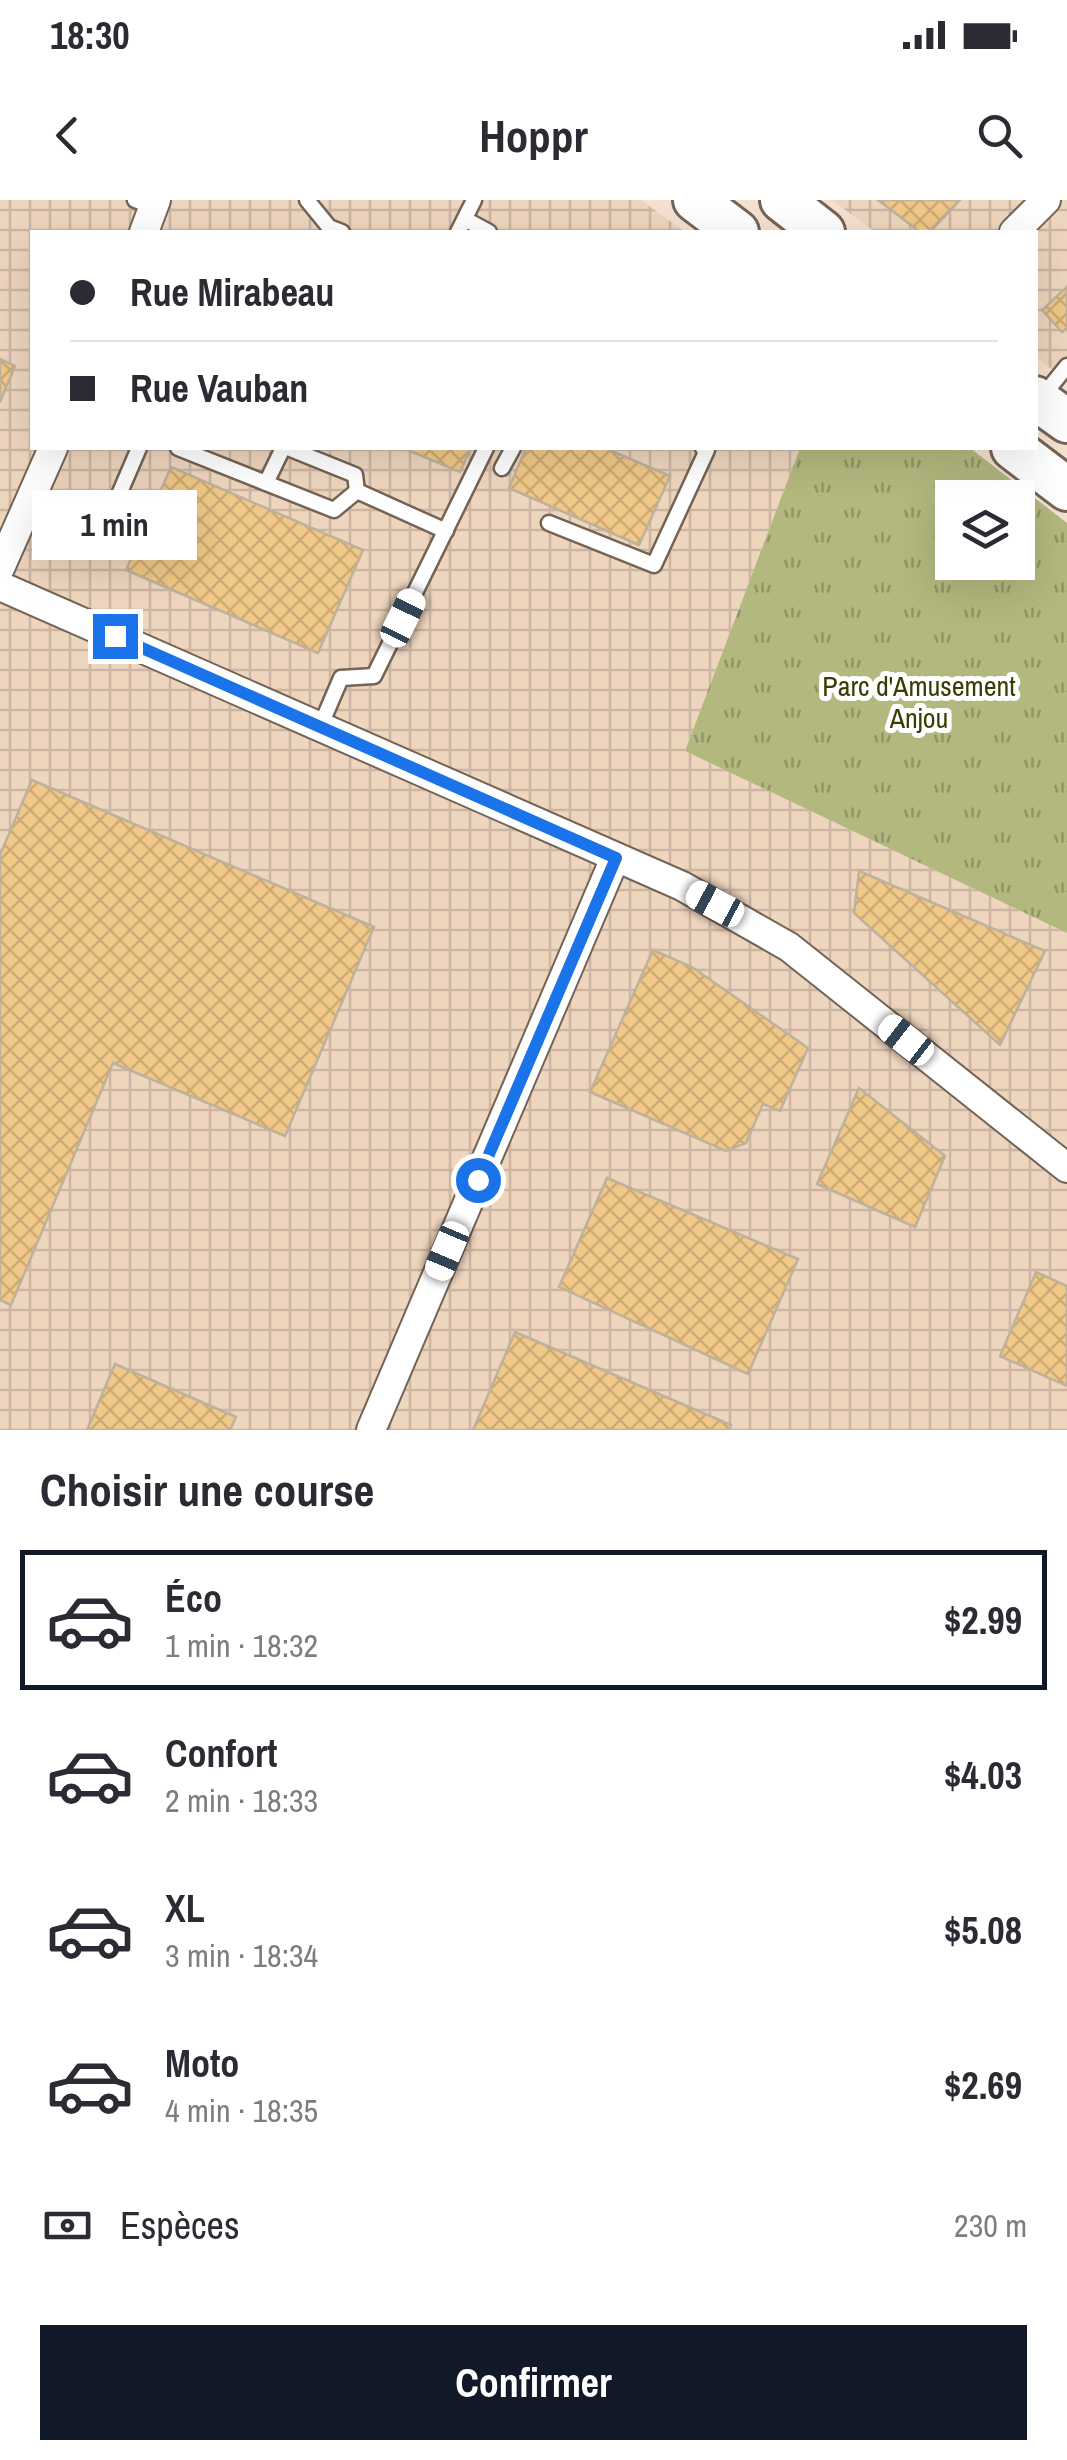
<!DOCTYPE html>
<html lang="fr">
<meta charset="utf-8">
<style>
:root{--surface:#fff;--page:#f2f2f3;--text:#2b2b33;--muted:#7c7c81;--line:#e1e1e2;--accent:#111827}
body{margin:0;font-family:"Archivo Narrow",sans-serif;background:var(--page);color:var(--text);height:100vh;display:flex;flex-direction:column;font-size:38px;white-space:nowrap}
*{box-sizing:border-box;margin:0}
p{font-size:32px;color:var(--muted)}
.icon{flex:none;width:55px;height:55px;fill:none;stroke:currentColor;stroke-width:2;stroke-linecap:round;stroke-linejoin:round}
.map{position:relative;height:1230px;overflow:hidden}
.side{display:flex;flex-direction:column;background:var(--surface);flex:1}
.side>*{flex:none}
.top-card{position:absolute;left:30px;top:30px;width:1008px;height:220px;border-radius:0px;box-shadow:0 10px 40px #0002;display:grid;align-content:center;height:220px;padding:0 40px;background:var(--surface)}
.controls{position:absolute;left:935px;top:280px;display:grid;gap:20px}
.controls a{display:grid;place-items:center;width:100px;height:100px;border-radius:0px;background:var(--surface);box-shadow:0 10px 40px #0002;font-size:50px}
.end{position:absolute;width:45px;height:45px;margin:-22px;border:12px solid #1a73e8;background:#fff;box-shadow:0 0 0 5px #fff}
.from{border-radius:50%}
.bubble{position:absolute;height:70px;border-radius:0px;background:var(--surface);box-shadow:0 10px 40px #0002;font-size:32px;font-weight:700;line-height:70px;text-align:center}
.car{position:absolute;width:30px;height:60px;margin:-30px -15px;border-radius:12px;box-shadow:0 0 8px 2px #0007;background:linear-gradient(#fff 24%,#345 0 40%,#fff 0 76%,#345 0 86%,#fff 0)}
.top-card b{display:flex;align-items:center;gap:35px;height:95px;font-size:38px}
.top-card b+b{border-top:2px solid var(--line)}
.top-card i{width:25px;height:25px;background:var(--text)}
ul{padding:0;list-style:none}
li{display:flex;align-items:center;gap:30px;height:140px;margin:0 20px 15px;padding:0 20px;border:5px solid transparent;border-radius:0px}
li div{flex:1}
li b{display:block;font-size:38px}
li em{font-style:normal;font-weight:700}
li.selected{border-color:var(--accent)}
li>.icon{width:90px;height:90px;stroke-width:1.5}
h2{padding:0 40px;font-size:45px;line-height:120px}
.pay{display:flex;align-items:center;gap:25px;height:110px;padding:0 40px;font-size:38px}
.pay p{margin-inline-start:auto}
.action{display:flex;gap:20px;margin-top:auto;padding:20px 40px}
.action a{flex:1;height:115px;border-radius:0px;background:var(--accent);color:#fff;font-size:40px;font-weight:700;line-height:115px;text-align:center}
.status{display:flex;justify-content:space-between;align-items:center;height:70px;padding:0 50px;background:var(--surface);direction:ltr}
.status svg{height:28px;fill:currentColor}
header{display:flex;justify-content:space-between;align-items:center;height:130px;padding:0 40px;background:var(--surface);font-size:45px;font-weight:700}
.map>svg:first-child{display:block}
</style>
<div class="status"><b>18:30</b><svg viewBox="0 0 49 12"><path d="M0 12V9h3v3zM5 12V6h3v6zM10 12V3h3v9zM15 12V0h3v12zM26 1h20v11H26zM47 4h2v5h-2z"/></svg></div>
<header><svg class="icon" aria-label="back" viewBox="0 0 24 24"><path d="M15 5l-7 7 7 7"/></svg>Hoppr<svg class="icon" aria-label="search" viewBox="0 0 24 24"><circle cx="10" cy="10" r="6"/><path d="M15 15l6 6"/></svg></header>
<div class="map">
<svg width="1067" height="1230" viewBox="0 0 1067 1230">
<defs>
<pattern id="industrial-grid" width="8" height="8" patternUnits="userSpaceOnUse" patternTransform="scale(2.5)"><rect width="8" height="8" fill="#eed5be"/><path d="M0 4h8M4 0v8" fill="none" stroke="#ccb6a3"/></pattern>
<pattern id="grass-tufts" width="24" height="20" patternUnits="userSpaceOnUse" patternTransform="scale(2.5)"><rect width="24" height="20" fill="#b3b87e"/><path d="M3 7l-1-3M5 7V3M7 7l1-3M15 17l-1-3M17 17v-4M19 17l1-3" fill="none" stroke="#919566"/></pattern>
<pattern id="building-cross-hatch" width="8" height="8" patternUnits="userSpaceOnUse" patternTransform="scale(2.5)"><rect width="8" height="8" fill="#f0c887"/><path d="M0 0l8 8M0 8l8-8" fill="none" stroke="#ceab74"/></pattern>
</defs>
<rect width="100%" height="100%" fill="#f4e1d0"/>
<g fill="url(#industrial-grid)">
<polygon points="0,0 641,0 685,32 32,32 32,248 800,248 685,551 1067,733 1067,1230 0,1230"/>
<polygon points="832,0 1067,0 1067,181 1035,156 1035,32 875,32"/>
</g>
<path fill="url(#grass-tufts)" fill-rule="evenodd" d="M800,248H970L1067,323V733L685,551ZM952,298H1018V362H952Z"/>
<g fill="url(#building-cross-hatch)" stroke="#beb19d" stroke-width="2.5">
<polygon points="878,0 960,0 930,32 920,32"/>
<polygon points="1067,87 1067,128 1062,132 1042,110"/>
<polygon points="0,159 15,166 0,202"/>
<polygon points="403,248 471,248 460,272"/>
<polygon points="526,248 605,248 670,276 639,345 509,288"/>
<polygon points="171,267 363,350 318,453 126,370"/>
<polygon points="32,580 374,727 285,936 113,863 11,1105 0,1100 0,655"/>
<polygon points="859,671 1045,751 1000,845 854,713"/>
<polygon points="653,750 692,767 808,848 780,911 763,904 746,943 726,951 590,892"/>
<polygon points="859,888 945,956 915,1027 817,984"/>
<polygon points="607,978 798,1059 748,1174 559,1087"/>
<polygon points="1036,1072 1067,1086 1067,1186 1000,1156"/>
<polygon points="515,1132 731,1225 729,1230 473,1230"/>
<polygon points="115,1164 236,1217 230,1230 87,1230"/>
</g>
<g fill="none" stroke-linecap="round" stroke-linejoin="round">
<g stroke="#746455" stroke-width="19">
<g id="lane">
<polyline points="135,0 154,7"/>
<polyline points="307,0 329,27 342,32"/>
<polyline points="465,19 489,32"/>
<polyline points="458,32 474,0"/>
<polyline points="1042,197 1067,166"/>
<polyline points="178,248 334,310 357,291 446,331"/>
<polyline points="288,248 355,275 357,291"/>
<polyline points="502,268 513,248"/>
<polyline points="266,283 283,248"/>
<polyline points="28,305 102,334 139,248"/>
<polyline points="549,323 654,365 707,250 703,248"/>
<polyline points="320,527 341,478 374,476 486,248"/>
</g>
</g>
<g stroke="#746455" stroke-width="32">
<g id="street">
<polyline points="144,32 156,0"/>
<polyline points="1014,32 1046,0"/>
<polyline points="0,368 53,248"/>
<polyline points="0,386 682,686 789,747 1067,968"/>
<polyline points="371,1230 615,658"/>
</g>
</g>
<g stroke="#746455" stroke-width="48">
<g id="primary">
<polyline points="695,0 737,32"/>
<polyline points="782,0 823,32"/>
<polyline points="1035,198 1067,221"/>
<polyline points="1013,248 1067,289"/>
</g>
</g>
<use href="#lane" stroke="#fff" stroke-width="14"/>
<use href="#street" stroke="#fff" stroke-width="28"/>
<use href="#primary" stroke="#fff" stroke-width="42"/>
</g>
<g fill="none" stroke-linecap="round" stroke-linejoin="round">
<polyline stroke="#1a73e8" stroke-width="12" points="115,436 616,658 478,980"/>
</g>
<g text-anchor="middle" stroke-width="10" stroke-linejoin="round" paint-order="stroke">
<g font-size="28" fill="#3a3d02" stroke="#fff">
<text x="919" y="496">Parc d'Amusement<tspan x="919" dy="32">Anjou</tspan></text>
</g>
</g>
</svg>
<div class="controls">
<a><svg class="icon" aria-label="layers" viewBox="0 0 24 24"><path d="M12 4l9 5-9 5-9-5zM3 14l9 5 9-5"/></svg></a>
</div>
<i class="end from" style="left:478px;top:980px"></i>
<i class="end" style="left:115px;top:436px"></i>
<div class="bubble" style="left:32px;top:290px;width:165px">1 min</div>
<i class="car" style="left:403px;top:418px;rotate:26deg"></i>
<i class="car" style="left:715px;top:704px;rotate:298deg"></i>
<i class="car" style="left:906px;top:840px;rotate:308deg"></i>
<i class="car" style="left:447px;top:1051px;rotate:203deg"></i>
<div class="top-card">
<b><i class="from"></i>Rue Mirabeau</b>
<b><i></i>Rue Vauban</b>
</div>
</div>
<section class="side">
<h2>Choisir une course</h2>
<ul>
<li class="selected"><svg class="icon" aria-label="car" viewBox="0 0 24 24"><path d="M5 17H2v-5l4-1 3-4h7l3 4 3 1v5h-3M9 17h6M6 11h13"/><circle cx="7" cy="17" r="2"/><circle cx="17" cy="17" r="2"/></svg><div><b>Éco</b><p>1 min · 18:32</p></div><em>$2.99</em></li>
<li><svg class="icon" aria-label="car" viewBox="0 0 24 24"><path d="M5 17H2v-5l4-1 3-4h7l3 4 3 1v5h-3M9 17h6M6 11h13"/><circle cx="7" cy="17" r="2"/><circle cx="17" cy="17" r="2"/></svg><div><b>Confort</b><p>2 min · 18:33</p></div><em>$4.03</em></li>
<li><svg class="icon" aria-label="car" viewBox="0 0 24 24"><path d="M5 17H2v-5l4-1 3-4h7l3 4 3 1v5h-3M9 17h6M6 11h13"/><circle cx="7" cy="17" r="2"/><circle cx="17" cy="17" r="2"/></svg><div><b>XL</b><p>3 min · 18:34</p></div><em>$5.08</em></li>
<li><svg class="icon" aria-label="car" viewBox="0 0 24 24"><path d="M5 17H2v-5l4-1 3-4h7l3 4 3 1v5h-3M9 17h6M6 11h13"/><circle cx="7" cy="17" r="2"/><circle cx="17" cy="17" r="2"/></svg><div><b>Moto</b><p>4 min · 18:35</p></div><em>$2.69</em></li>
</ul>
<div class="pay"><svg class="icon" aria-label="cash" viewBox="0 0 24 24"><path d="M3 7h18v10H3z"/><circle cx="12" cy="12" r="2"/></svg>Espèces<p>230 m</p></div>
<div class="action"><a>Confirmer</a></div>
</section>
